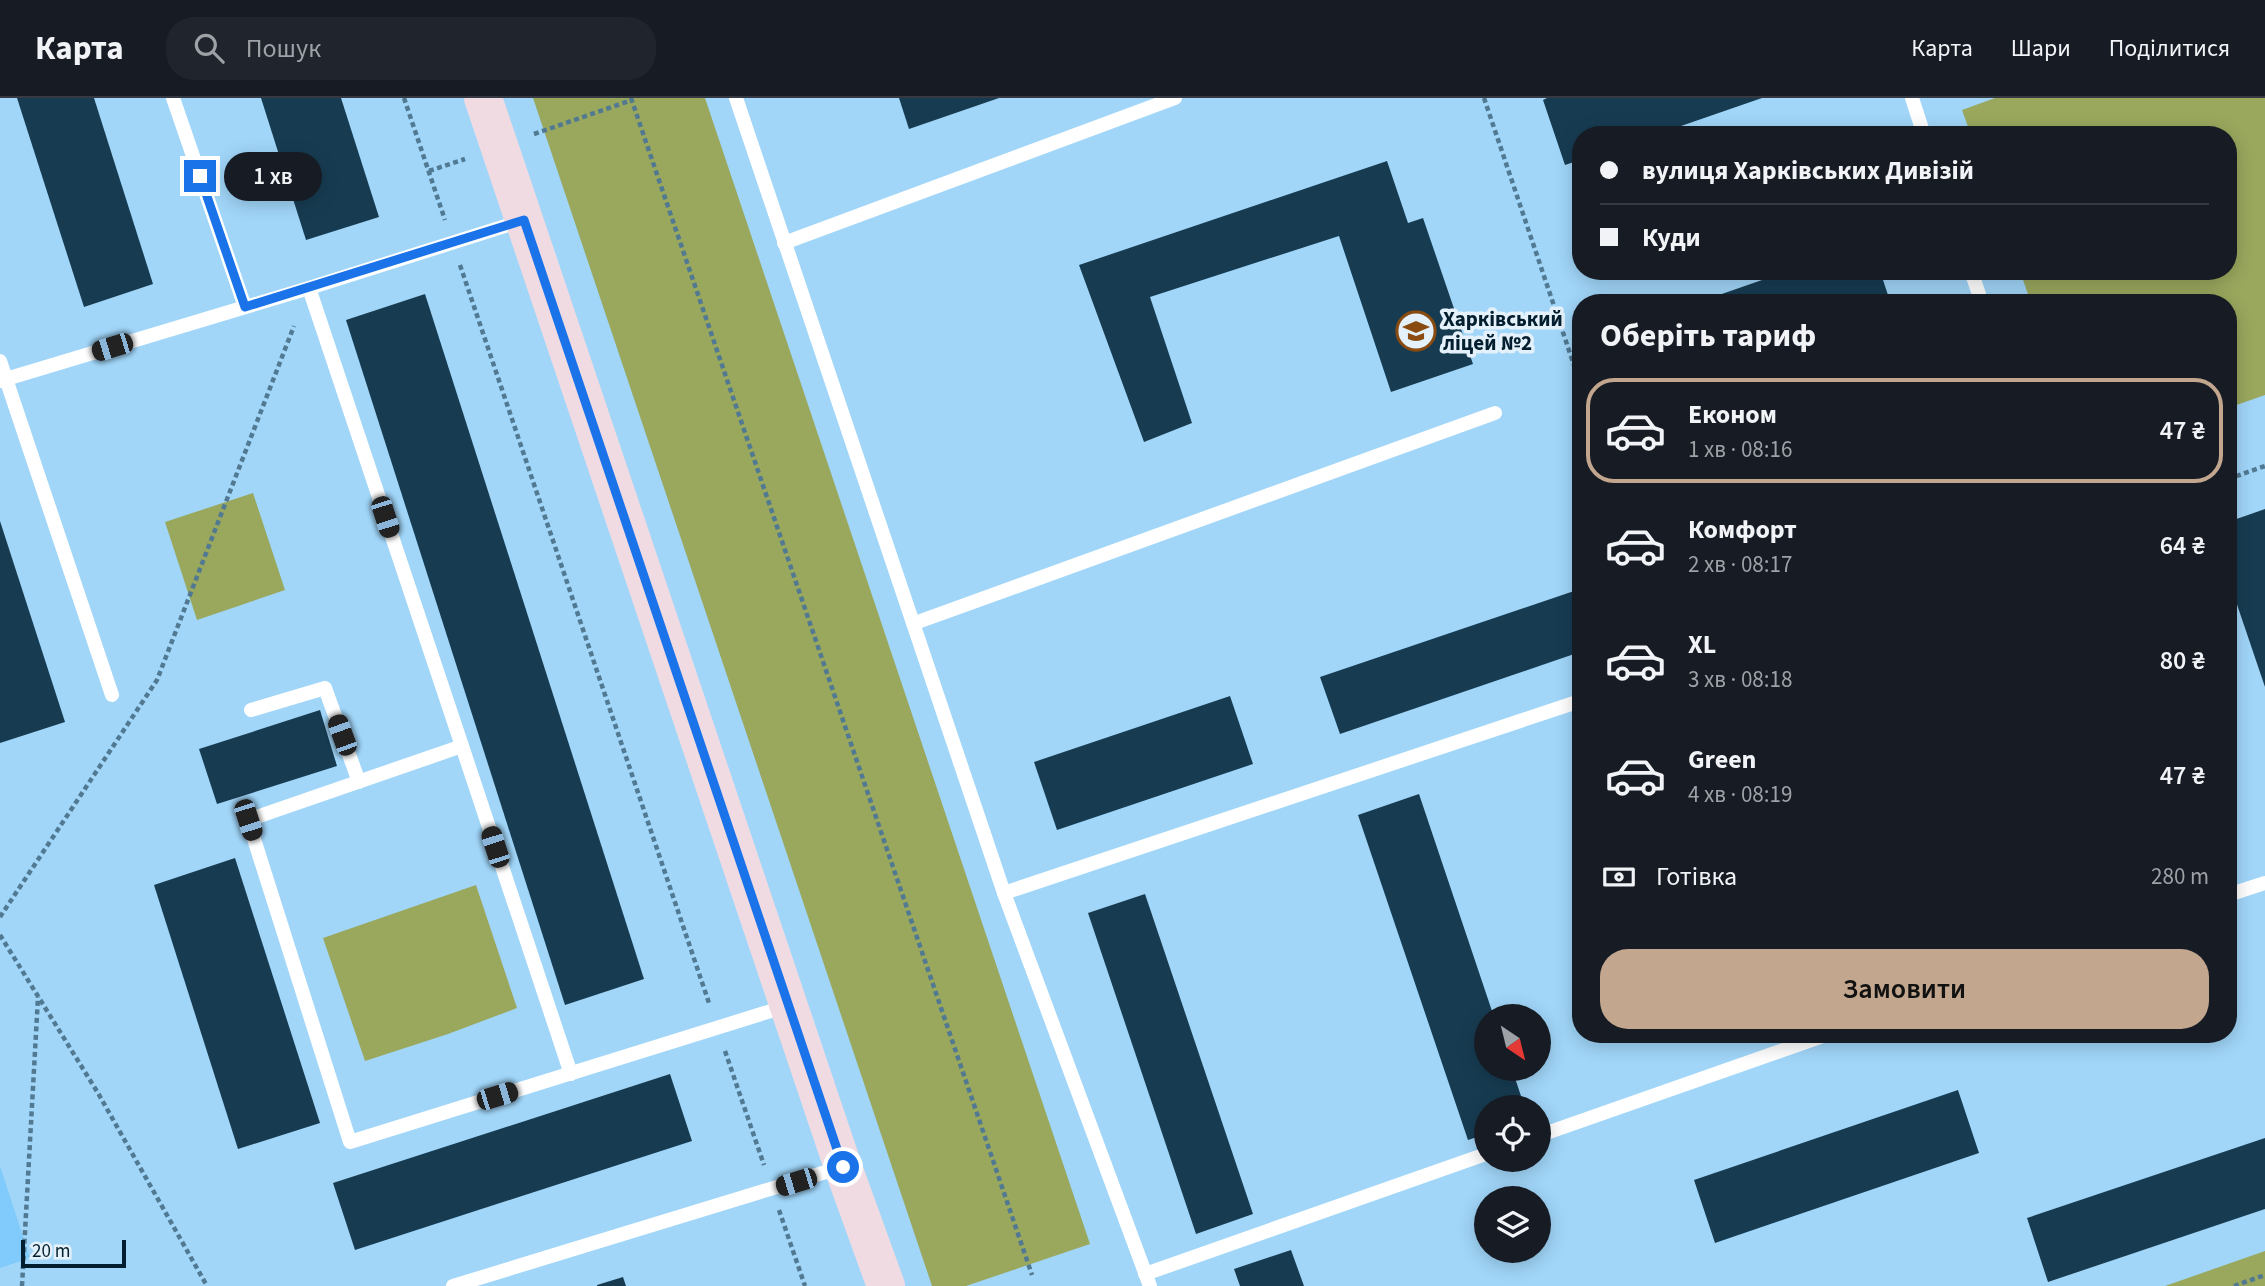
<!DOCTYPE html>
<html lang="uk">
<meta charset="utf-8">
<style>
:root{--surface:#171b24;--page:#20242c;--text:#f1f3f6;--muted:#9ea1a6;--line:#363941;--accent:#c2a78e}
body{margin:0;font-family:"Source Sans 3",sans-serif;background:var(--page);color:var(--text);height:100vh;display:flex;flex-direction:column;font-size:26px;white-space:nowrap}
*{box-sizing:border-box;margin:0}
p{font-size:23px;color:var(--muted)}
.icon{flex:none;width:38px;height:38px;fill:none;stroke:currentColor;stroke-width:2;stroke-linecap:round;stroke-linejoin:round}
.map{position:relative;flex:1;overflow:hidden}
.details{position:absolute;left:1572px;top:196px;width:665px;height:749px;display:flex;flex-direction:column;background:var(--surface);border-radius:28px;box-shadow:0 4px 18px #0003}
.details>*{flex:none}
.guide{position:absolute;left:1572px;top:28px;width:665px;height:154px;border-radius:28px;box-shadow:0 4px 18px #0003;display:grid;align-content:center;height:154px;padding:0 28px;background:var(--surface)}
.needle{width:46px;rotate:145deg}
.fabs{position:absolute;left:1474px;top:906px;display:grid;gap:14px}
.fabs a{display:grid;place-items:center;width:77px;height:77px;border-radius:50%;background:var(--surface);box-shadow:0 4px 18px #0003;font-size:35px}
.scale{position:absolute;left:21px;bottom:18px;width:105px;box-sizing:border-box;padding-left:7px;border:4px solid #031e2e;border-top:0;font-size:19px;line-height:24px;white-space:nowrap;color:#031e2e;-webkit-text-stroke:5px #e4f1fa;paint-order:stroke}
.end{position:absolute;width:32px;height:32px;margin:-16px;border:9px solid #1a73e8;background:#fff;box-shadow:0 0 0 4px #fff}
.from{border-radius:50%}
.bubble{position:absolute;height:49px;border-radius:24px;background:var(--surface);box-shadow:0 4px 18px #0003;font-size:23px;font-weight:600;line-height:49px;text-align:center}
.car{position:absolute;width:21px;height:42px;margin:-21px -10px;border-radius:9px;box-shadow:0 0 5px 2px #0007;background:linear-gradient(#222 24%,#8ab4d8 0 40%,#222 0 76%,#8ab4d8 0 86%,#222 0)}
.guide b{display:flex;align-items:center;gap:24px;height:66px;font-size:26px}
.guide b+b{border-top:2px solid var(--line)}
.guide i{width:18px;height:18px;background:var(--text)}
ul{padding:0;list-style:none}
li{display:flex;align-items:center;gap:21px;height:105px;margin:0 14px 10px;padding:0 14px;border:4px solid transparent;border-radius:28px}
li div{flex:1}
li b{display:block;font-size:26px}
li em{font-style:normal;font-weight:600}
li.on{border-color:var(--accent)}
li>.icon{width:63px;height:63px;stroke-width:1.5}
h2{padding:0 28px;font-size:32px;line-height:84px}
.pay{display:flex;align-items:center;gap:18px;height:77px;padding:0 28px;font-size:26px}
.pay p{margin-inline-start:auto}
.action{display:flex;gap:14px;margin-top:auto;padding:14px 28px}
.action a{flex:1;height:80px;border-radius:28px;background:var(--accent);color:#111;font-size:28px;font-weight:600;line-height:80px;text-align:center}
header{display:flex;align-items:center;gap:42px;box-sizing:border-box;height:98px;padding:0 35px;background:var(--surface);border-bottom:2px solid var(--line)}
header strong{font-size:33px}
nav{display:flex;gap:38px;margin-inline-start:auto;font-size:24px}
.search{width:490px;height:63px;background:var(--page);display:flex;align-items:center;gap:18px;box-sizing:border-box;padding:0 24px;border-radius:28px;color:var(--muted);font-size:26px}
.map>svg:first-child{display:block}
</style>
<header>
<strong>Карта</strong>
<div class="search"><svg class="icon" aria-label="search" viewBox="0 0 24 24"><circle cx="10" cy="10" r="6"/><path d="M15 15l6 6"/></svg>Пошук</div>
<nav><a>Карта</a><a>Шари</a><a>Поділитися</a></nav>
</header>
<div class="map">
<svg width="2265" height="1188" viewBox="0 0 2265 1188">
<rect width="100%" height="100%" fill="#a1d6f9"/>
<polygon fill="#80cbfb" points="0,1068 30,1160 0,1170"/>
<g fill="#9aa85e">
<polygon points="533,0 705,0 1090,1146 966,1188 932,1188"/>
<polygon points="1995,0 2265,0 2265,297 2228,310 2228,205 2031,205 2020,173 2228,173 2228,37 1971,37 1962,12"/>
<polygon points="253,395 285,492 197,522 165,424"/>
<polygon points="476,787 517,910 448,936 365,963 323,840"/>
<polygon points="2265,1153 2265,1188 2165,1188"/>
</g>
<g fill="#173c52">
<polygon points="17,0 94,0 153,186 84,209"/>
<polygon points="261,0 341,0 379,119 306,142"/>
<polygon points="899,0 999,0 909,31"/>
<polygon points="1547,0 1762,0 1655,37 1580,37 1580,62 1565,67 1543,2"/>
<polygon points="1387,63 1408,125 1423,120 1473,266 1391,294 1339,138 1150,199 1192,325 1144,344 1079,167"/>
<polygon points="1788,173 1880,173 1889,200 1875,205 1696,205"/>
<polygon points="425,196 644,881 565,907 346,222"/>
<polygon points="2265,411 2265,589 2228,480 2228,424"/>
<polygon points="0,423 65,624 0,645"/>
<polygon points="1580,491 1580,554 1340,636 1320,579"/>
<polygon points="1230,598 1253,666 1057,732 1034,664"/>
<polygon points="320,612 337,668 217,706 199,651"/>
<polygon points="1419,696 1494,919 1486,919 1486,971 1512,971 1525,1010 1486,1010 1486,1036 1468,1042 1358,717"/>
<polygon points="235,760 320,1025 238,1051 154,787"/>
<polygon points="1145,796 1253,1116 1196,1136 1088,815"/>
<polygon points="1762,936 1786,936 1786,937 1765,944"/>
<polygon points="670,976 692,1043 355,1152 333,1085"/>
<polygon points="1958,992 1979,1055 1715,1145 1694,1082"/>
<polygon points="2265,1040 2265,1111 2048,1184 2027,1120"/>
<polygon points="1291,1152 1304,1188 1240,1188 1234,1171"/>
<polygon points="623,1179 626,1188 597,1188 597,1187"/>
</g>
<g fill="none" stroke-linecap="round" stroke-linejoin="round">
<g stroke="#517992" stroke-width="4.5" stroke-dasharray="5 3.5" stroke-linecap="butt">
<polyline points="404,0 445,122"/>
<polyline points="631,0 1032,1177"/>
<polyline points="1484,0 1580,285"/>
<polyline points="534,36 632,2"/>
<polyline points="429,73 465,61"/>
<polyline points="460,167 710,908"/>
<polyline points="2228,381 2265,368"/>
<polyline points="0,819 157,582 294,228"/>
<polyline points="0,837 98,995 207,1188"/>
<polyline points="725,953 764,1067"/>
<polyline points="779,1112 805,1188"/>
<polyline points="22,1188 38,899"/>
<polyline points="2234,1188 2265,1177"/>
</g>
<g stroke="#fff" stroke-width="14">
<polyline points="173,0 245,209"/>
<polyline points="736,0 1004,795 1150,1188"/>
<polyline points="1912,0 1924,37"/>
<polyline points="784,145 1175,0"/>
<polyline points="1971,173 1982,205"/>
<polyline points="0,263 6,281 309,190"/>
<polyline points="0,283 6,281 112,597"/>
<polyline points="915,525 1495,315"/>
<polyline points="251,612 325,590 359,684"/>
<polyline points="462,648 309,190 521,123"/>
<polyline points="1004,795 1580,603"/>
<polyline points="2228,797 2265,785"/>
<polyline points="571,976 462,648 248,722 350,1044 787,908"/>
<polyline points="1538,1038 1829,936"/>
<polyline points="1145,1176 1486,1056"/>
<polyline points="453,1188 842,1069"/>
</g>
<polyline stroke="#f1dbe2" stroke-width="38" points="483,0 843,1069 886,1188"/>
</g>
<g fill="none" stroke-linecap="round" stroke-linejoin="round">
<polyline stroke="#1a73e8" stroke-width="9" points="200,78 245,209 524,122 843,1069"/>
</g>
<defs>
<g id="school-ring" transform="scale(2.0125)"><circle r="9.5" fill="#e4f1fa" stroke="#894b0f" stroke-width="1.5"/><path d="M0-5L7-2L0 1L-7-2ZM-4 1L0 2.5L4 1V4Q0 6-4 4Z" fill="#894b0f"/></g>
</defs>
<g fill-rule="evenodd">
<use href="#school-ring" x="1416" y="233"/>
</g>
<g text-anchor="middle" stroke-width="7" stroke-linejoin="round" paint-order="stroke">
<g font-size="21" font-weight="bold" fill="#031e2e" stroke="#e4f1fa" text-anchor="start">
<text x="1443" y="228">Харківський<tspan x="1443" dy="24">ліцей №2</tspan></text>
</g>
</g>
</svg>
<div class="fabs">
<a><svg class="needle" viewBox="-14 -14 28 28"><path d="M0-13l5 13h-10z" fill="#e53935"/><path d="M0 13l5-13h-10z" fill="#9ea1a6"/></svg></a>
<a><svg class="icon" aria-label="locate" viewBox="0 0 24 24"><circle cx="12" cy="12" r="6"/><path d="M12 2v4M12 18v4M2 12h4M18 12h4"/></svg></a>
<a><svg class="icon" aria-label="layers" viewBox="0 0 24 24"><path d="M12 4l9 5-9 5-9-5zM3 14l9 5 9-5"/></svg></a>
</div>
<div class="scale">20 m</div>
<i class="end from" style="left:843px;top:1069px"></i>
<i class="end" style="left:200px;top:78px"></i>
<div class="bubble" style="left:224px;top:54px;width:98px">1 хв</div>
<i class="car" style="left:112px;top:249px;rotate:253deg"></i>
<i class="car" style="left:385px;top:419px;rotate:162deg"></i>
<i class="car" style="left:342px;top:637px;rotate:340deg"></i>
<i class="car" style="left:248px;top:722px;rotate:162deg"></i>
<i class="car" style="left:495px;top:749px;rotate:342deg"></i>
<i class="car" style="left:497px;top:998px;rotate:73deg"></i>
<i class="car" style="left:796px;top:1084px;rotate:253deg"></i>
<div class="guide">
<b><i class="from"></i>вулиця Харківських Дивізій</b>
<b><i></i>Куди</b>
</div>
<section class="details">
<h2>Оберіть тариф</h2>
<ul>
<li class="on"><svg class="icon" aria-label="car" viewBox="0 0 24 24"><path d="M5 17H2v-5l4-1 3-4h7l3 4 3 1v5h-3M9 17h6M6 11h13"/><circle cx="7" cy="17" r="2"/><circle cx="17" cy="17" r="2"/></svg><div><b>Економ</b><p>1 хв · 08:16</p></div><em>47 ₴</em></li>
<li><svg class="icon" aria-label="car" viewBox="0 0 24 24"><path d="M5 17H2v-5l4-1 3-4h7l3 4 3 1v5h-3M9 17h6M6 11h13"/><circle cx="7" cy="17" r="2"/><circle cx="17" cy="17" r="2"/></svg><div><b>Комфорт</b><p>2 хв · 08:17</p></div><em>64 ₴</em></li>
<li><svg class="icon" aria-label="car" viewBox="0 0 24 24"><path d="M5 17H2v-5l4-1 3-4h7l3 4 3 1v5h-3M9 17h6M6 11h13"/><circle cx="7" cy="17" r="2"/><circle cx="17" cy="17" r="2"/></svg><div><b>XL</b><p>3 хв · 08:18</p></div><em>80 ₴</em></li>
<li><svg class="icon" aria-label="car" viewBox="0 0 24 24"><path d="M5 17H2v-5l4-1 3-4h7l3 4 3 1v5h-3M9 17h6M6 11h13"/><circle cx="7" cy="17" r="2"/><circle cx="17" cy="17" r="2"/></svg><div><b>Green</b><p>4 хв · 08:19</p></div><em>47 ₴</em></li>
</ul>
<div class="pay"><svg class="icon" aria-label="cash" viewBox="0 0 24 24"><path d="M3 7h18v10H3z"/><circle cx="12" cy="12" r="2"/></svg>Готівка<p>280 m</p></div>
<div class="action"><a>Замовити</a></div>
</section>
</div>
